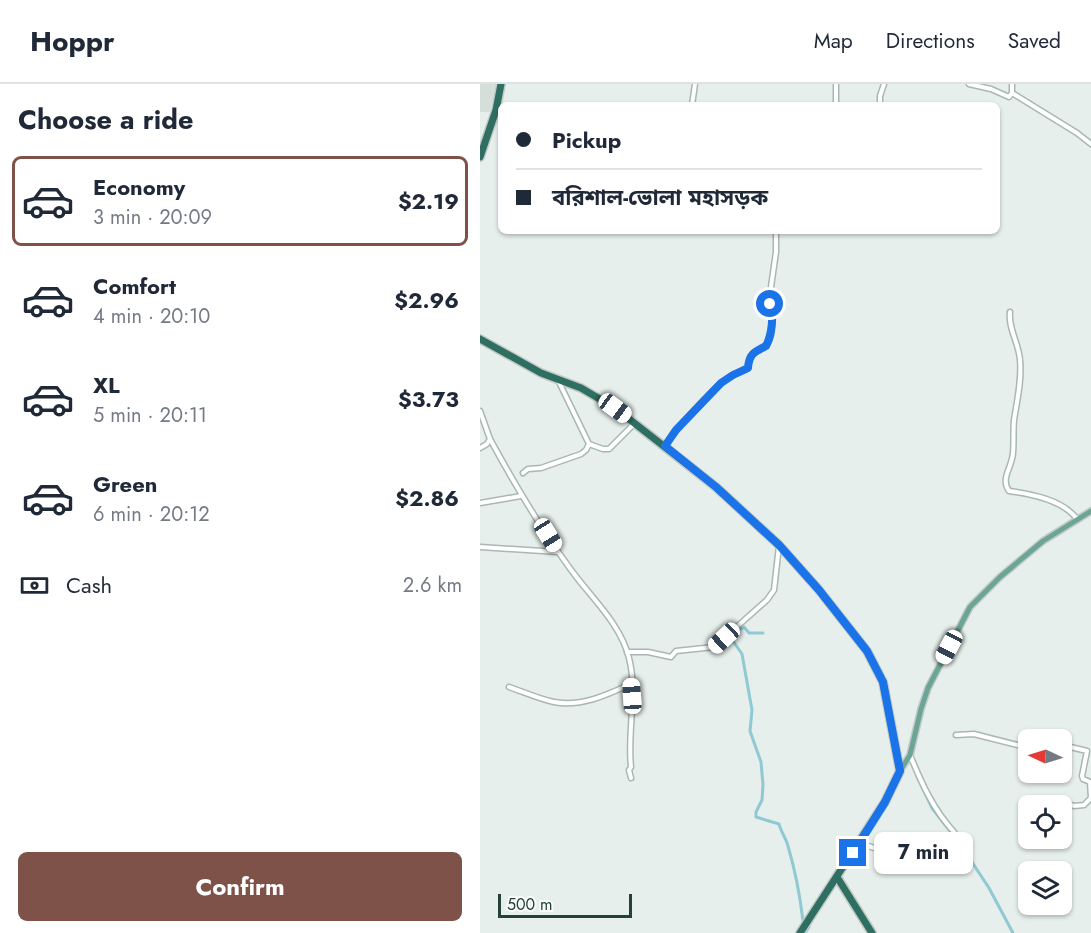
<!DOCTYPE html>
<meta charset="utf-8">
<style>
:root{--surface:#fff;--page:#f2f2f3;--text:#1f2937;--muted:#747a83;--line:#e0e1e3;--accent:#7f5249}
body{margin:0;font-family:Jost,"Noto Sans Bengali",sans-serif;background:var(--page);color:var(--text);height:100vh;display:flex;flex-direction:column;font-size:22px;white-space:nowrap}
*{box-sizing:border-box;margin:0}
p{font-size:20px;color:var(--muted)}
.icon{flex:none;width:33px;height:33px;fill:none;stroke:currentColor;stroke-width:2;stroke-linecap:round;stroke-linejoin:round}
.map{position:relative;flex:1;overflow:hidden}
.details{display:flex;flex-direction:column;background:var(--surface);width:480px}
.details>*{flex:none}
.top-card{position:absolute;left:18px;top:18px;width:502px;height:132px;border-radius:9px;box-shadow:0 2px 4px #0004;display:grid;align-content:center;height:132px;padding:0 18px;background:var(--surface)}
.needle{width:39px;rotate:274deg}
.buttons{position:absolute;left:538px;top:645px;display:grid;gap:12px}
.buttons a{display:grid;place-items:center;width:54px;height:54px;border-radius:9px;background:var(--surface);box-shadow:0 2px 4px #0004;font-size:30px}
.scale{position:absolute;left:18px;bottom:15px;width:134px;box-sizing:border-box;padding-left:6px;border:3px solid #24423a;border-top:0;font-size:16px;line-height:21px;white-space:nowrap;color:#24423a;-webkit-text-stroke:4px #f7fbf9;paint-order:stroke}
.end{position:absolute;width:27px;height:27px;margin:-14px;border:8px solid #1a73e8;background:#fff;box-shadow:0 0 0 3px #fff}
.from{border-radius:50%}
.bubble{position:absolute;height:42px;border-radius:9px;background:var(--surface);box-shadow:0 2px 4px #0004;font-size:20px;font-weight:700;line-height:42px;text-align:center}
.car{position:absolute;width:18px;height:36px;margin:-18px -9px;border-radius:8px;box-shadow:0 0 4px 2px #0007;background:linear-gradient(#fff 24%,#345 0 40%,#fff 0 76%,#345 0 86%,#fff 0)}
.top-card b{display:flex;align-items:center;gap:21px;height:57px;font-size:22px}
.top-card b+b{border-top:2px solid var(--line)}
.top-card i{width:15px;height:15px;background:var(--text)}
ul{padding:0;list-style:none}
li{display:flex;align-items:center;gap:18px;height:90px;margin:0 12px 9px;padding:0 6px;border:3px solid transparent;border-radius:9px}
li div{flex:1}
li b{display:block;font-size:22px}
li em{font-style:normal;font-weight:700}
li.selected{border-color:var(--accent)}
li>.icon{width:54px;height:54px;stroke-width:1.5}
h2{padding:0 18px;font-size:27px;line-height:72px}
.pay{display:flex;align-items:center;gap:15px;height:66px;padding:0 18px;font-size:22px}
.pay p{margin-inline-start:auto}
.button{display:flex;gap:12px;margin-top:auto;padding:12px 18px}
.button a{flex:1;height:69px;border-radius:9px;background:var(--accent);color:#fff;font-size:24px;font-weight:700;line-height:69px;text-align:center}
header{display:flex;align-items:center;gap:36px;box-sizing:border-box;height:84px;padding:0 30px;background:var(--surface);border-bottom:2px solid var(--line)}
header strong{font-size:28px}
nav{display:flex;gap:33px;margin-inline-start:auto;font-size:21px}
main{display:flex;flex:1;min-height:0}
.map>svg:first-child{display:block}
</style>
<header>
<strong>Hoppr</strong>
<nav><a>Map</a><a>Directions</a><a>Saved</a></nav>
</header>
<main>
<section class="details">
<h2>Choose a ride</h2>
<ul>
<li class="selected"><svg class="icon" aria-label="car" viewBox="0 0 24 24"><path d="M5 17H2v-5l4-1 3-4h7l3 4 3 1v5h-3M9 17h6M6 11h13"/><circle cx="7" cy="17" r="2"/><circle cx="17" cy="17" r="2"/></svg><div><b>Economy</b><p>3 min · 20:09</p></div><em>$2.19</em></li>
<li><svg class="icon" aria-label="car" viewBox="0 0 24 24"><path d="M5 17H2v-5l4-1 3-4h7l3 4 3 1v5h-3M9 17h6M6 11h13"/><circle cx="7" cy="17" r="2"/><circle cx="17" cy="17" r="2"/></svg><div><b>Comfort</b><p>4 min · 20:10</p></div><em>$2.96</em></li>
<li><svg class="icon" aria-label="car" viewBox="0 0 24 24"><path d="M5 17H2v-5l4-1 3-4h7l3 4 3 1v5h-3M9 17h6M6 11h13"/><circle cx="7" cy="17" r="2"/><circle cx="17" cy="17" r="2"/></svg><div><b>XL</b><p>5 min · 20:11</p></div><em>$3.73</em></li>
<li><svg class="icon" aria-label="car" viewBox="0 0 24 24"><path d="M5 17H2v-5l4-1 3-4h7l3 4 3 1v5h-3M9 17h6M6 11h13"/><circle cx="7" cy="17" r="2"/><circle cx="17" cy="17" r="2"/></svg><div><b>Green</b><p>6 min · 20:12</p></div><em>$2.86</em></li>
</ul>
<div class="pay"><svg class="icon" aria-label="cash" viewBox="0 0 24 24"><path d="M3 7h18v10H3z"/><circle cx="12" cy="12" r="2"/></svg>Cash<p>2.6 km</p></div>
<div class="button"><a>Confirm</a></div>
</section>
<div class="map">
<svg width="611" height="849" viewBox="0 0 611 849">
<rect width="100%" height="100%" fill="#e6efeb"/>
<polygon fill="#d4dfda" points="0,0 16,0 10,28 0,28"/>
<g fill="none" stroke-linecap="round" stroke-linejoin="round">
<g stroke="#8ec9d4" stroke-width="3">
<path d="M283,549H269L264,543L252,551L253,557L262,570L272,626L270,647L281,678L283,701L282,716L276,728V733L299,740C301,748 306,754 308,762C315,786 320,811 323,837L329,843L325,849"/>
<polyline points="437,692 452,724 480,760 509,804 533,849"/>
</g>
<g stroke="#a8b8b2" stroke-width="7">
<g id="minor">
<polyline points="489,0 511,5 529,13 532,9 532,0"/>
<polyline points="532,9 597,49 611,60"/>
<polyline points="212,21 215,0"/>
<polyline points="356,21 356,0"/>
<polyline points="400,21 400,12 404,0"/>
<path d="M530,228C528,245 539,259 540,276C542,296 537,317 534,336C533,347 534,358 533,369C532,384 520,394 529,407C552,410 583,416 597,435"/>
<polyline points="0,327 10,355 7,360 0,364"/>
<path d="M10,355C34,399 59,442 89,483C109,512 140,538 149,574C158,608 147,648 151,683L149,686L151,694"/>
<polyline points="109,360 123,365 129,365 154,340"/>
<path d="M185,362C196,345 233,303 251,292C256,289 263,288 268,284C269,263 277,272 287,260C294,252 293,226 289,217L296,168V147"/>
<polyline points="43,389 48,385 61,384 101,370 106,366 109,360 78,296"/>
<polyline points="0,419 41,412"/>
<polyline points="0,463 78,468"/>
<polyline points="147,568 168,568 191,573 196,567 234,563 287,516 294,506 299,462"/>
<path d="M29,603C44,608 59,615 74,618C101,623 127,611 151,600"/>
<polyline points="476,651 494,650 549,664"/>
<polyline points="582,661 607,667 602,692 603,695 610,698 611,714 604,721 594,722 586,719 582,723"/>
<path d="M430,671C442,700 453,725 474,748"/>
<polyline points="380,759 411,770 409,785"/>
</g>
</g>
<g stroke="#c2cac8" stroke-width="8">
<polyline id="major" points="420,687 430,671 441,625 448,604 490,523 520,493 563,457 611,427"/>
</g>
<g stroke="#c2cac8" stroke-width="10">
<g id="highway">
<polyline points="0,73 16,26 21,0"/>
<polyline points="0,255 61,289 101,304 135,324 236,403 299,461 339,506 387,567 403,598 420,687 405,718 320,849"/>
<polyline points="357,793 392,849"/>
</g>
</g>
<use href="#minor" stroke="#fff" stroke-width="4"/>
<use href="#major" stroke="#6aa596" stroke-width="5"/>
<use href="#highway" stroke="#2f6f62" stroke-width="7"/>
</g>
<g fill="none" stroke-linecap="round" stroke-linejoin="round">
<path stroke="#1a73e8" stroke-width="8" d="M290,220C294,231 292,251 286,262C274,268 269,270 268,284L253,291L241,299L196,346L185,362L236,403L299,461L339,506L387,567L403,598L420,687L405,718L373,769"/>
</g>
</svg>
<div class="buttons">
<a><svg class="needle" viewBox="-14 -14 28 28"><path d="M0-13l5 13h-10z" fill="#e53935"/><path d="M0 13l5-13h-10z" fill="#747a83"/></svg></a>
<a><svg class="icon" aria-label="locate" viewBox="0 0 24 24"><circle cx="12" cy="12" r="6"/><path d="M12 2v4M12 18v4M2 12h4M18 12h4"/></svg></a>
<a><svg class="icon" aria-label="layers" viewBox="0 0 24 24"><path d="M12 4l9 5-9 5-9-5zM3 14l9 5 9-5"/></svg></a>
</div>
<div class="scale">500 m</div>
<i class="end from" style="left:290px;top:220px"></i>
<i class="end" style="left:373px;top:769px"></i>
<div class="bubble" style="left:394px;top:748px;width:99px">7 min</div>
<i class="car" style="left:135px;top:324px;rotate:126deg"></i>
<i class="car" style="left:68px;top:451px;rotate:148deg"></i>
<i class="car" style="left:244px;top:554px;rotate:227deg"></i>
<i class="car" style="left:469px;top:563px;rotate:208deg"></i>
<i class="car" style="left:152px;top:612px;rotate:356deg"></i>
<div class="top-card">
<b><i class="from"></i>Pickup</b>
<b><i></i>বরিশাল-ভোলা মহাসড়ক</b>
</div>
</div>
</main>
